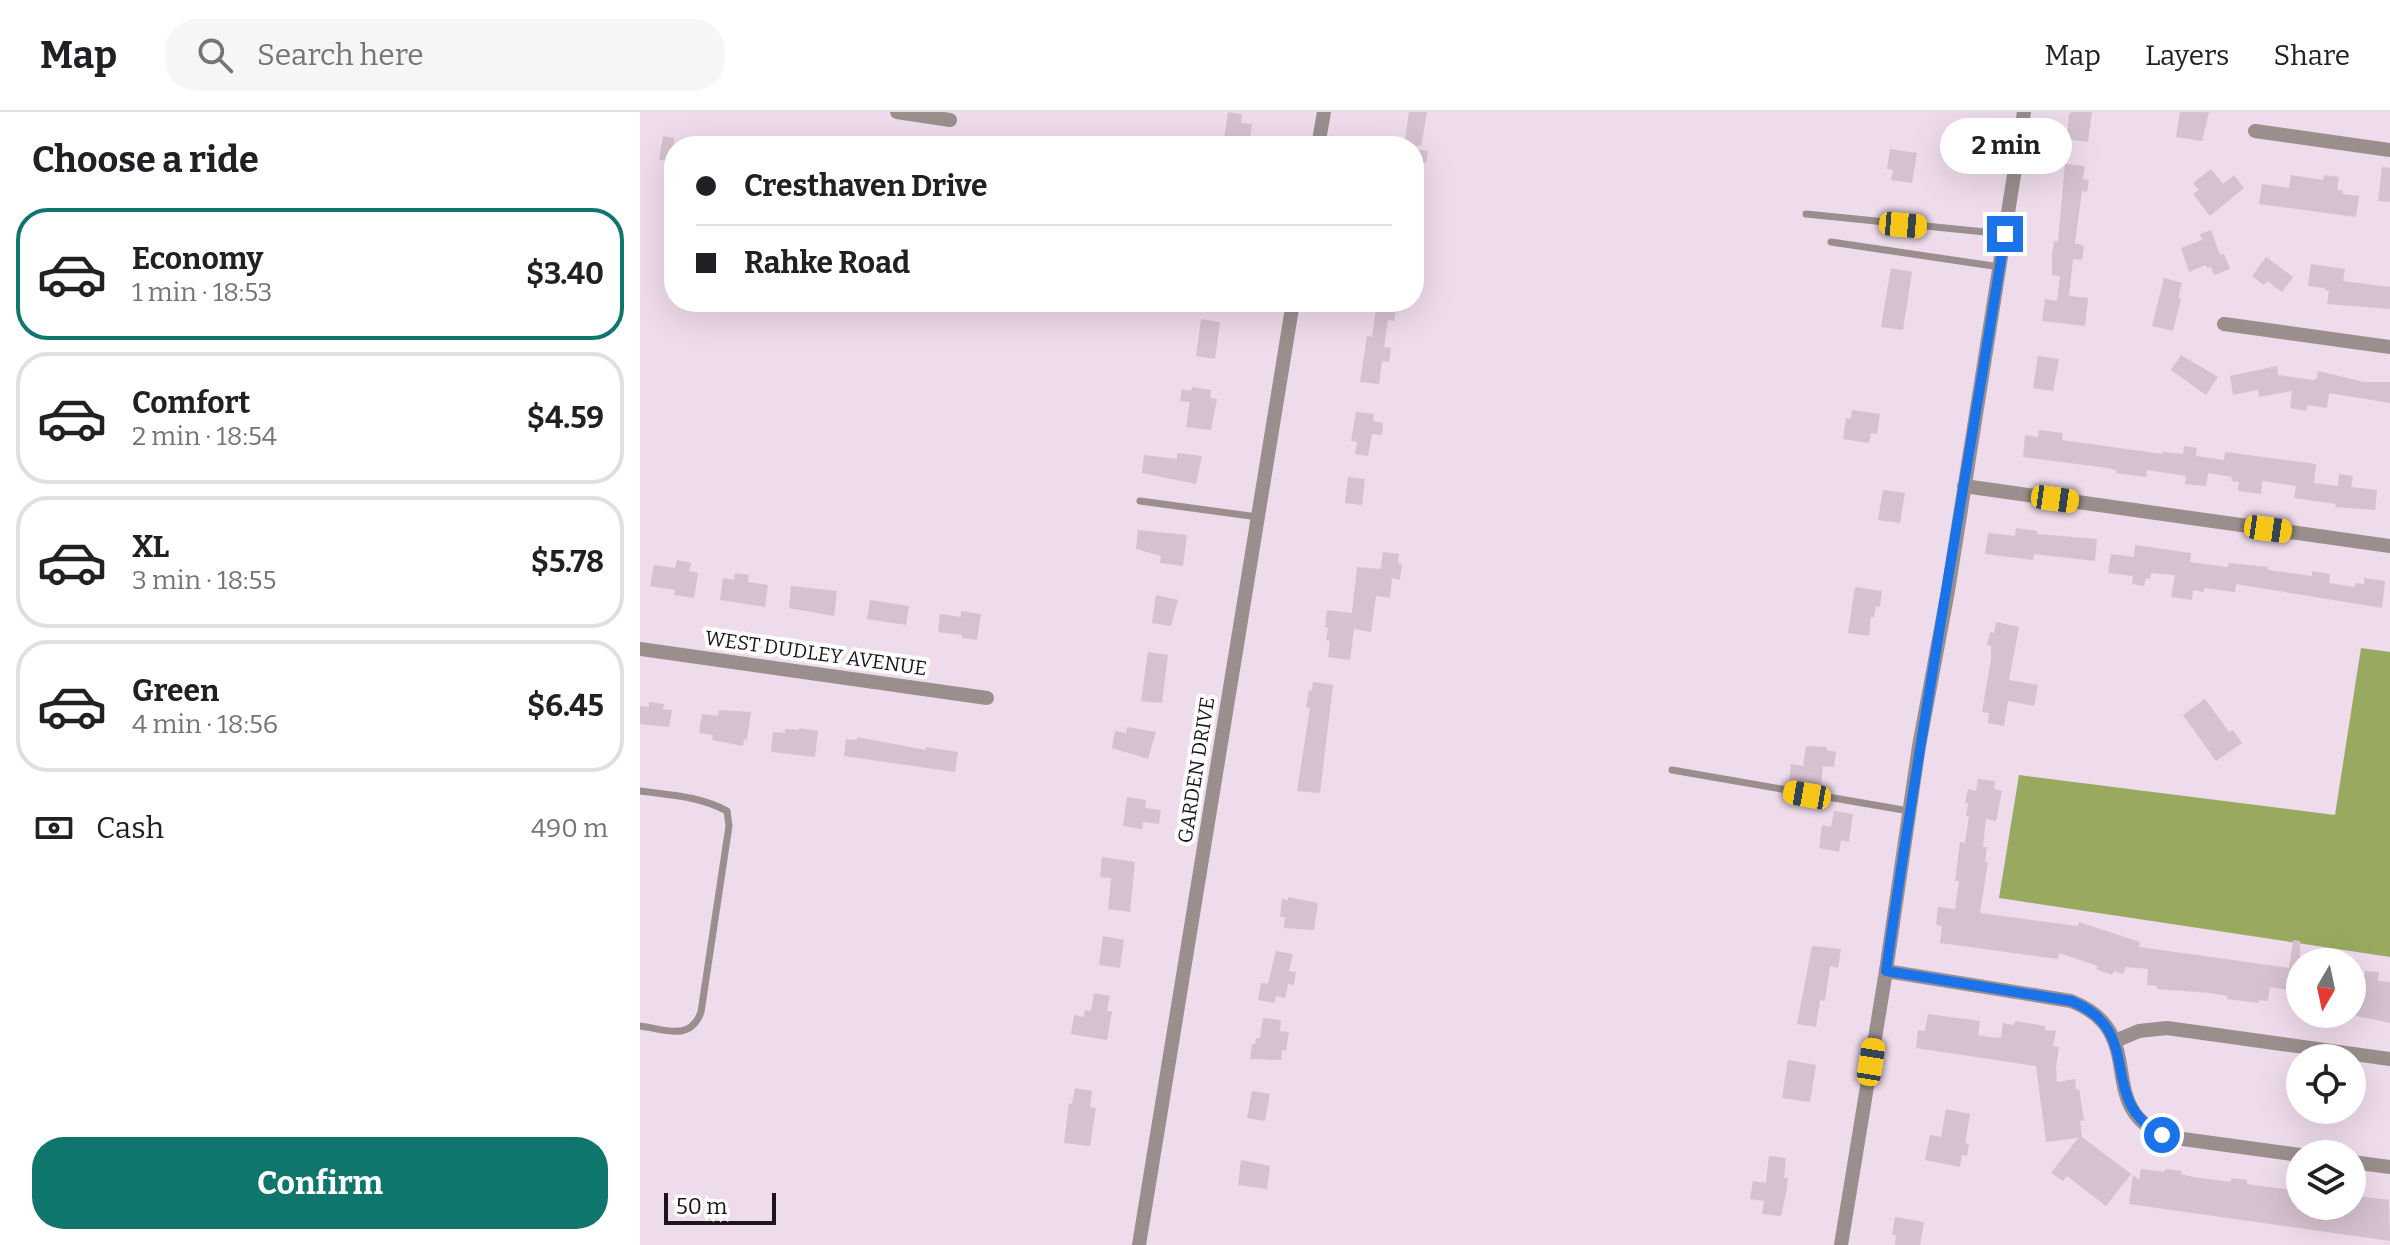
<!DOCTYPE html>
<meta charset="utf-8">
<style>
:root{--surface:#fff;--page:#f6f6f6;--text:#202124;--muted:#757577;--line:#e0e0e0;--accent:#0f766e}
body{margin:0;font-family:Bitter,serif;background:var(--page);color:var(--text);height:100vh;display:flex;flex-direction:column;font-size:30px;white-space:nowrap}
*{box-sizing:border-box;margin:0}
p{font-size:26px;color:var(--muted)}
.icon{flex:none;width:44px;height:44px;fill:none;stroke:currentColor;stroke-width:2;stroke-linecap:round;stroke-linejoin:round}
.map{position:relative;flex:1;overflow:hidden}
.panel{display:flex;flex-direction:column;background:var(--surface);width:640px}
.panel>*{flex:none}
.banner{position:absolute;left:24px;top:24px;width:760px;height:176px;border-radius:32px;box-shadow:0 8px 32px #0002;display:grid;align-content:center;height:176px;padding:0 32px;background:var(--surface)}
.needle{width:52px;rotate:189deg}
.buttons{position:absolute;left:1646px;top:836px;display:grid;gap:16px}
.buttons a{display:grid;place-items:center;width:80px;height:80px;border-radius:50%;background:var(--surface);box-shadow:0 8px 32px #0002;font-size:40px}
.scale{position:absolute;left:24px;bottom:20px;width:112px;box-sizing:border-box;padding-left:8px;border:4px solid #1c161b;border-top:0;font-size:22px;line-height:28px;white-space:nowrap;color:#1c161b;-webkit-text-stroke:6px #fff;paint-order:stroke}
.end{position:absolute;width:36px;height:36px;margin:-18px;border:10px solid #1a73e8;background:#fff;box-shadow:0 0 0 4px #fff}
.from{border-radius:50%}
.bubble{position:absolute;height:56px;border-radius:28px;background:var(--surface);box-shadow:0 8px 32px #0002;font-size:26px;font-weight:700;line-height:56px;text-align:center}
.car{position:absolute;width:24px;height:48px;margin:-24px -12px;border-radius:10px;box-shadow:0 0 6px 2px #0007;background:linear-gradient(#f5c518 24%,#345 0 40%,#f5c518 0 76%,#345 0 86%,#f5c518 0)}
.banner b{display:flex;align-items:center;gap:28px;height:76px;font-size:30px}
.banner b+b{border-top:2px solid var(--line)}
.banner i{width:20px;height:20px;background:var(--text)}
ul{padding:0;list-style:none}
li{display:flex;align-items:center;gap:24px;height:132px;margin:0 16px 12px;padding:0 16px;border:4px solid var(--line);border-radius:32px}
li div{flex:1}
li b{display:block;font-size:30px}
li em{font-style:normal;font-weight:700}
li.on{border-color:var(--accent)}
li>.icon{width:72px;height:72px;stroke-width:1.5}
h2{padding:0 32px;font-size:36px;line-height:96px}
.pay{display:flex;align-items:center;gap:20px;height:88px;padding:0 32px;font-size:30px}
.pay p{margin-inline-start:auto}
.button{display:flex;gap:16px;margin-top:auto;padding:16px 32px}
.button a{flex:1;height:92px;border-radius:32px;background:var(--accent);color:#fff;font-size:32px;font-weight:700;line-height:92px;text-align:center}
header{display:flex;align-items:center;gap:48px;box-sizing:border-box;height:112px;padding:0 40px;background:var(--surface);border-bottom:2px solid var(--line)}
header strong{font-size:38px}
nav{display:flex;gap:44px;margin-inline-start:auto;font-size:28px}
.search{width:560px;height:72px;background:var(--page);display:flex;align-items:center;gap:20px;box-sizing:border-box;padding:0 28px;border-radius:32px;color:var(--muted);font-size:30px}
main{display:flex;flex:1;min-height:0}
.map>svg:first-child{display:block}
</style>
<header>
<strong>Map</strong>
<div class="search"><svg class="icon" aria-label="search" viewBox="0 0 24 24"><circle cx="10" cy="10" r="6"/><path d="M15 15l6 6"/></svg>Search here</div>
<nav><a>Map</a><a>Layers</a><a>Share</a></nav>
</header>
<main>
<section class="panel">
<h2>Choose a ride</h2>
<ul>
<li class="on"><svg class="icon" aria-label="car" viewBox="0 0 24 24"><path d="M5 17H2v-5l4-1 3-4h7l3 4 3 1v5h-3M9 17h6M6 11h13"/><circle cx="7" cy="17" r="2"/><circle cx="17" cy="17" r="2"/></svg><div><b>Economy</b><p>1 min · 18:53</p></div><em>$3.40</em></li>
<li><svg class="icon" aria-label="car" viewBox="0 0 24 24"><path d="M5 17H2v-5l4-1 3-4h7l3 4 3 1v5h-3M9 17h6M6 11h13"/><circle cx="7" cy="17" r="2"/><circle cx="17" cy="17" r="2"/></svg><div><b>Comfort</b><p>2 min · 18:54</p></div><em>$4.59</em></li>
<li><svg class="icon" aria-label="car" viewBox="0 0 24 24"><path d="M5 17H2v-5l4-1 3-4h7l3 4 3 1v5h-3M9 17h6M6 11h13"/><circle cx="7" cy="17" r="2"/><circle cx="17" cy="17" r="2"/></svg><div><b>XL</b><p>3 min · 18:55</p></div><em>$5.78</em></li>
<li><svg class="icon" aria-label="car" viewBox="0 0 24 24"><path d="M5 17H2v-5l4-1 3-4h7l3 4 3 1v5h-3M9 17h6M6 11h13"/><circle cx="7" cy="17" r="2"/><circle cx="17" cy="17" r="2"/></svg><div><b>Green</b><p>4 min · 18:56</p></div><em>$6.45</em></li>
</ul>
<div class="pay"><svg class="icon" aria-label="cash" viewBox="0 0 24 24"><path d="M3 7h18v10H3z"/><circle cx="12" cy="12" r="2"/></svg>Cash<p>490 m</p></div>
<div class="button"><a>Confirm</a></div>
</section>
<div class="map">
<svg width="1750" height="1133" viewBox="0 0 1750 1133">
<rect width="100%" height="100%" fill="#eedbeb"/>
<polygon fill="#99aa60" points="1721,536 1750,540 1750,845 1359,786 1379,663 1695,703"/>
<g fill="#d5c1cf">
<polygon points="588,0 602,2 601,11 612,12 609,34 583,34"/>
<polygon points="769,0 787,0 781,34 764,34"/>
<polygon points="1432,0 1452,0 1448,30 1427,27 1429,2"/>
<polygon points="1540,0 1569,0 1562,29 1536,25"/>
<polygon points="23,24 34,26 34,50 19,48"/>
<polygon points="774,37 788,39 786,51 774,49"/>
<polygon points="1250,37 1277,41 1272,71 1251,68 1253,58 1247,57"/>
<polygon points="1425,52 1445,54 1443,67 1449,68 1447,80 1442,79 1435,131 1444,134 1442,148 1433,147 1429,184 1448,186 1445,214 1402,209 1405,187 1417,189 1420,164 1412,163 1412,144 1414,129 1418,129"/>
<polygon points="1742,55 1750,56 1750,90 1738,89"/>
<polygon points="1571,57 1583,72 1594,63 1604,76 1570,104 1553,82 1559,78 1553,71"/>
<polygon points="1651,63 1683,68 1684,63 1699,65 1697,78 1703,79 1703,82 1719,84 1716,105 1619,92 1622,72 1649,76"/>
<polygon points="1571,118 1580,143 1584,142 1590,157 1574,163 1571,155 1567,156 1566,153 1549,160 1541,136 1562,128 1560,122"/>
<polygon points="1626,145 1653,165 1642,180 1627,169 1624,173 1612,164"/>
<polygon points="1671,152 1705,157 1703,169 1750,175 1750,197 1687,192 1689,179 1684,178 1685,176 1668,174"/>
<polygon points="1251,156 1272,160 1263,218 1241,215"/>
<polygon points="1524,166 1542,171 1538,186 1541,187 1533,219 1512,214"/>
<polygon points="737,190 757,190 754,209 748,208 744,235 751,236 749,250 742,249 739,272 720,270 727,224 732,225"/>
<polygon points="561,207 580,210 575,247 556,244"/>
<polygon points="1541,243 1578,265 1566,283 1531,258"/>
<polygon points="1398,244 1419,247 1413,279 1393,276"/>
<polygon points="1637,254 1638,263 1673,268 1677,266 1678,259 1724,270 1750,270 1750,291 1689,281 1687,296 1667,293 1666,299 1650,296 1652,279 1619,285 1618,278 1593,283 1590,264"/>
<polygon points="552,275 571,278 570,286 577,287 571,318 546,315 550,290 540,289 542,277 551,279"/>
<polygon points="1212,298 1240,302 1237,322 1231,321 1229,331 1203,327 1206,306 1211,307"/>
<polygon points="716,300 734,302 733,309 743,311 742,323 732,322 728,344 715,342 717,330 711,329"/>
<polygon points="1399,318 1423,321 1422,328 1522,342 1523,340 1543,342 1544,334 1557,336 1556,344 1584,348 1585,340 1676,352 1674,371 1698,374 1699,362 1713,364 1711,375 1737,378 1735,398 1695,395 1696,392 1654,386 1656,374 1622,369 1621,382 1598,379 1599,370 1591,369 1592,365 1568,361 1566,374 1545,372 1546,364 1507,358 1506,365 1476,361 1476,358 1461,355 1383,345 1385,323 1398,325"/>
<polygon points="537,341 562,344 556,372 502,361 504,343 537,347"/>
<polygon points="708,365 725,367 722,393 705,391"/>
<polygon points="1243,378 1265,381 1260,411 1238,408"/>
<polygon points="1376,416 1397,419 1397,422 1457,427 1455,449 1394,442 1393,448 1345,442 1348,421 1375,424"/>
<polygon points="498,418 547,423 543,454 520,451 521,444 496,437"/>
<polygon points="1495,433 1551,441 1550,450 1588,455 1588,451 1628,455 1628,458 1672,464 1672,459 1690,462 1689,471 1715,475 1716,471 1724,472 1724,466 1745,469 1742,496 1596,472 1595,480 1564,476 1564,480 1553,478 1552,488 1531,485 1535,463 1511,461 1510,467 1506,466 1504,474 1492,472 1493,464 1468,461 1471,442 1494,445"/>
<polygon points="743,440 759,442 758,451 762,452 760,468 752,466 750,486 736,484 731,520 714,517 710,548 688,545 690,529 686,528 688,516 685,515 687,498 712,501 717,455 741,457"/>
<polygon points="37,448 51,451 49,459 58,461 54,486 34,483 35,478 10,474 14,453 35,456"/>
<polygon points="95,461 109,463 108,470 128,473 125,495 80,488 83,466 94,468"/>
<polygon points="151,474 197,479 194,504 149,496"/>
<polygon points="1215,475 1242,479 1240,495 1236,494 1234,505 1231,505 1229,524 1208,521"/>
<polygon points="516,483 538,488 531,514 512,511"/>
<polygon points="230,488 269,494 266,513 227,507"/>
<polygon points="321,499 341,502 337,528 322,526 322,523 298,520 300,502 321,505"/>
<polygon points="1356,510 1379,515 1369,568 1398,573 1394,594 1368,589 1364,614 1348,611 1349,601 1342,600 1351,547 1351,534 1347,533 1350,520 1354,521"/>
<polygon points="508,540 528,543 522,591 501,589"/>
<polygon points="673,570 693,573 680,681 657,679 670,596 666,595 669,578 672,579"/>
<polygon points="1565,587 1589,620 1593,618 1602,631 1576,649 1543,603"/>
<polygon points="9,590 24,592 23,597 32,598 29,615 0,612 0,594 9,595"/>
<polygon points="79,598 111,600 107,628 104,627 103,634 72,628 73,623 59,621 62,602 78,604"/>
<polygon points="487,615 516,620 508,647 472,636 475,619 486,621"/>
<polygon points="159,616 178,619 175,645 131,640 133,620 145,621 145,617 159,618"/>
<polygon points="217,625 286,638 286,635 318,640 315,660 204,644 206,627 217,628"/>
<polygon points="1166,634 1187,635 1186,638 1196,640 1194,655 1183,654 1181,674 1149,670 1151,652 1163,654"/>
<polygon points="1338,667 1355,669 1354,677 1362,679 1356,709 1346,707 1343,735 1347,735 1345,750 1348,750 1340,801 1438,814 1439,810 1500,830 1499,835 1649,856 1653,828 1660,829 1660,880 1630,875 1628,889 1619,888 1619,891 1587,887 1588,884 1570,881 1517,877 1517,874 1507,873 1508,857 1486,855 1483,862 1474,859 1472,863 1456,857 1458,854 1419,841 1418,847 1300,831 1302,814 1296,813 1298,795 1315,797 1319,769 1315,769 1320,730 1325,731 1329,704 1326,704 1328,691 1325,691 1328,677 1336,679"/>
<polygon points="487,685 506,688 505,696 521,698 519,712 503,710 502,717 483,714"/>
<polygon points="1194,699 1213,702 1209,730 1201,728 1199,740 1179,736 1182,713 1191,715"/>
<polygon points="462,745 495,750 490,800 468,797 471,766 460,765"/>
<polygon points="648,785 678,791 674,818 644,816 645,805 640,805 642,787 648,788"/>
<polygon points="463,824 484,828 480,856 459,853"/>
<polygon points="1172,834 1201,837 1198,856 1190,854 1185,889 1180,888 1176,915 1157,912"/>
<polygon points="636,839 653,842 649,859 656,860 654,873 648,872 645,886 636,884 635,891 618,888 621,871 628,872"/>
<polygon points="1725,859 1739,860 1738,869 1750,870 1750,911 1712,903 1712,866 1724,867"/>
<polygon points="454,881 470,884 467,899 472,899 467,928 431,922 434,903 444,905 445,898 451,899"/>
<polygon points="1288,902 1340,909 1338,923 1349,925 1361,926 1363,911 1374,913 1375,909 1405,914 1405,918 1416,919 1413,934 1419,935 1416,956 1417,970 1435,967 1436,978 1439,977 1444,1008 1440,1009 1442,1025 1491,1062 1466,1094 1427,1064 1423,1069 1411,1061 1438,1026 1406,1030 1396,954 1276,936 1278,918 1285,919"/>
<polygon points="623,906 641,908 640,919 649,920 646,939 642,938 641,948 610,947 612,932 615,932 616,926 620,926"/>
<polygon points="1148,948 1176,953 1170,990 1142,986"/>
<polygon points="435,976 452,979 450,995 456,996 450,1034 424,1031 429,991 432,992"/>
<polygon points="612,979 630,982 625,1009 607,1006"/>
<polygon points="1306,997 1330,1002 1325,1031 1329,1032 1327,1044 1322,1043 1320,1055 1285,1048 1290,1023 1301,1025"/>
<polygon points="1129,1044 1146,1046 1144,1066 1148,1066 1147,1076 1141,1104 1122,1102 1124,1089 1110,1087 1113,1069 1126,1071"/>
<polygon points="601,1048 630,1054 627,1077 598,1073"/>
<polygon points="1501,1057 1524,1060 1525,1057 1542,1059 1541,1062 1553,1065 1591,1070 1591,1066 1607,1068 1607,1072 1636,1076 1647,1077 1647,1074 1660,1075 1660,1094 1712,1094 1712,1088 1717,1089 1718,1084 1749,1088 1750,1129 1489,1092 1493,1063 1499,1068"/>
<polygon points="1255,1105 1284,1110 1280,1133 1255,1133 1256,1123 1252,1123"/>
</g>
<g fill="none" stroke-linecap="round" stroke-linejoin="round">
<g stroke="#9a8f8d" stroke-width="7">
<polyline points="1166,102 1365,122"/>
<polyline points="1191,130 1360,155"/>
<polyline points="500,389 618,405"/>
<polyline points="1032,658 1269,699"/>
<path d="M0,679C29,683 60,684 87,699L89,714L61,900C50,930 25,917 0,914"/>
</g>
<g stroke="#9a8f8d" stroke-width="14">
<polyline points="257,0 310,8"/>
<polyline points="1615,19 1750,38"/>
<polyline points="678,34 684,0"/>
<polyline points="1584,212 1750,235"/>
<polyline points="1324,374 1750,434"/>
<polyline points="0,537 347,586"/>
<path d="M1246,859L1431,889C1513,921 1450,996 1528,1025L1660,1043"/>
<polyline points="1475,929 1499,919 1527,916 1750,947"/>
<polyline points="1712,1050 1750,1055"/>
<polyline points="499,1133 653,190"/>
<polyline points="1201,1133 1246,859 1279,634 1308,479 1384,0"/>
</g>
</g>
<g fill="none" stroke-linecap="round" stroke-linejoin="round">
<path stroke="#1a73e8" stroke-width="10" d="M1365,122C1326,368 1281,612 1246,859L1431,889C1508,920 1454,987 1522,1023"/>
</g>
<g text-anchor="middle" stroke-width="8" stroke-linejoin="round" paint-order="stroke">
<g font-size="20" fill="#1c161b" stroke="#fff">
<text transform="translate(176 541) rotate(8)" y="7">WEST DUDLEY AVENUE</text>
<text transform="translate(556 658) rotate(-81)" y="7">GARDEN DRIVE</text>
</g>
</g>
</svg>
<div class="buttons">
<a><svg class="needle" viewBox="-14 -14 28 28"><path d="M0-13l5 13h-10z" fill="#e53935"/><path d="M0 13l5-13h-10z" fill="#757577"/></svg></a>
<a><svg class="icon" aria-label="locate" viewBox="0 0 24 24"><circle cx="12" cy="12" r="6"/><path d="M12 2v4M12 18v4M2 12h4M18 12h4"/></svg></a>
<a><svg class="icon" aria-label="layers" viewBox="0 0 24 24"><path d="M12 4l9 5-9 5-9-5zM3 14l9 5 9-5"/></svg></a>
</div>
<div class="scale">50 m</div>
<i class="end from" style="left:1522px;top:1023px"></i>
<i class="end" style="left:1365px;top:122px"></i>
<div class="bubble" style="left:1300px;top:6px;width:132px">2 min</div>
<i class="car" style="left:1263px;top:113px;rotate:95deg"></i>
<i class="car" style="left:1415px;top:387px;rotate:98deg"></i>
<i class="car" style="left:1628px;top:417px;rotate:98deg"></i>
<i class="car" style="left:1167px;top:683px;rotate:280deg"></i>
<i class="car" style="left:1231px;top:950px;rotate:9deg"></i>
<div class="banner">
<b><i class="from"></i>Cresthaven Drive</b>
<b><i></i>Rahke Road</b>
</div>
</div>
</main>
